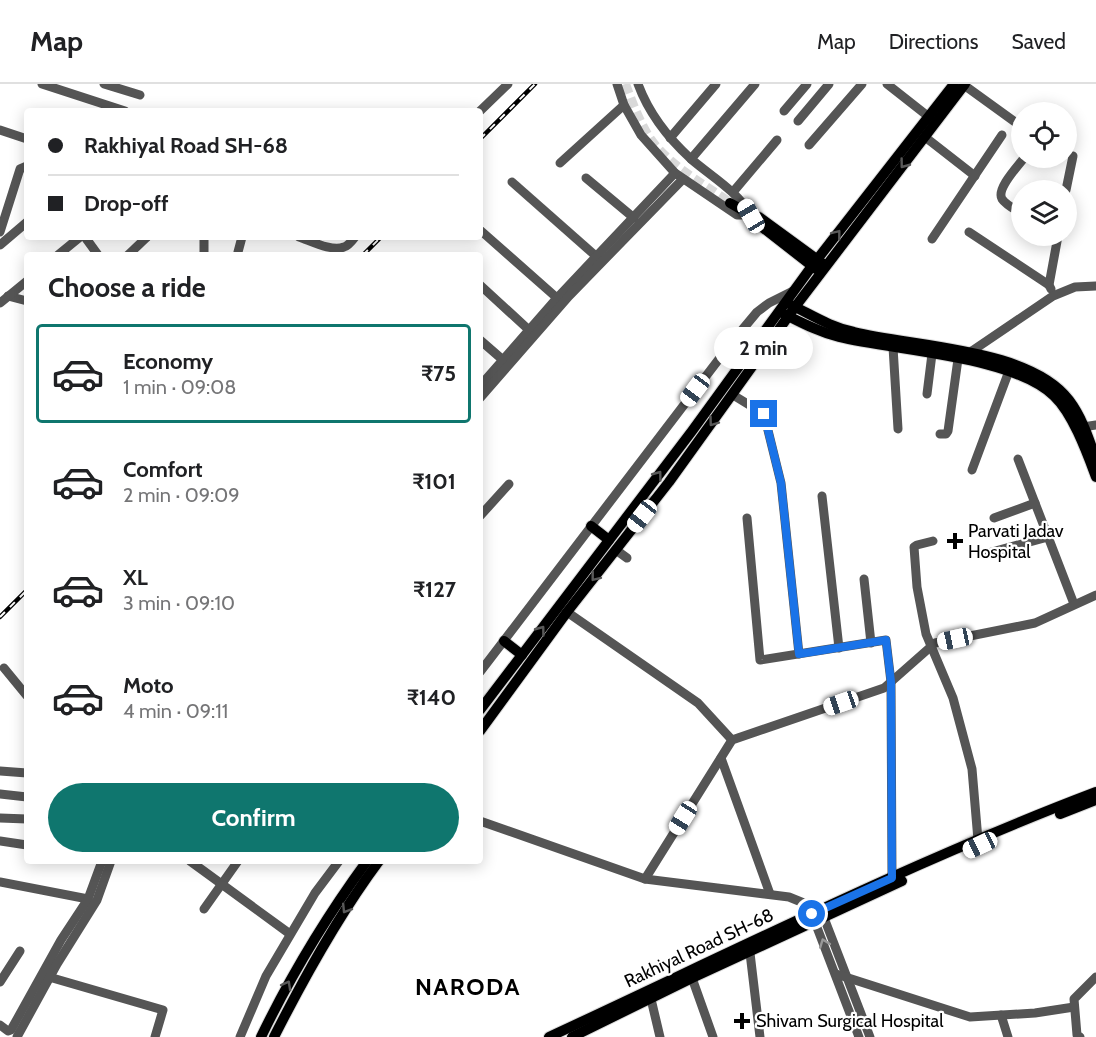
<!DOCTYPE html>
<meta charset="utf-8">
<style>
:root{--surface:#fff;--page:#f6f6f6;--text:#202124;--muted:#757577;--line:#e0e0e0;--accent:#0f766e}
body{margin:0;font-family:Cabin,sans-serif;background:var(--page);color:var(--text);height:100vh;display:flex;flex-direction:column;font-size:22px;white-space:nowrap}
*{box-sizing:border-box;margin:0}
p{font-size:20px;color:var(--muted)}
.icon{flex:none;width:33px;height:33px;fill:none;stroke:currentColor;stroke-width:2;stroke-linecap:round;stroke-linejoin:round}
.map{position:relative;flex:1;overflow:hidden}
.sheet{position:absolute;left:24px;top:168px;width:459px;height:612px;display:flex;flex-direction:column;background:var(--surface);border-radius:6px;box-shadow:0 3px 15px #0003}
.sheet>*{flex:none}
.guide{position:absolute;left:24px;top:24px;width:459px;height:132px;border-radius:6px;box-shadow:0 3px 15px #0003;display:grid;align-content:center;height:132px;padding:0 24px;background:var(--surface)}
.controls{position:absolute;left:1011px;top:18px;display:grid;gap:12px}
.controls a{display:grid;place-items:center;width:66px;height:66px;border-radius:50%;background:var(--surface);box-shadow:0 3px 15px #0003;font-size:30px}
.end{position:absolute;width:27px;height:27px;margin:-14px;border:8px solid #1a73e8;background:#fff;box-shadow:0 0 0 3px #fff}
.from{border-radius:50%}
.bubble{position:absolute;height:42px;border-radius:21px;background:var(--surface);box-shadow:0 3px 15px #0003;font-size:20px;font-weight:700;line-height:42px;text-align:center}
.car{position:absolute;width:18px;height:36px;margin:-18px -9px;border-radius:8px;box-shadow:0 0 4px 2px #0007;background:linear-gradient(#fff 24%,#345 0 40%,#fff 0 76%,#345 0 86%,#fff 0)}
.guide b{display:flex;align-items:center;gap:21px;height:57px;font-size:22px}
.guide b+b{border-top:2px solid var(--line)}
.guide i{width:15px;height:15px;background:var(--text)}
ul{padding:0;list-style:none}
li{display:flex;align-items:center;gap:18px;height:99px;margin:0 12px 9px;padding:0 12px;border:3px solid transparent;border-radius:6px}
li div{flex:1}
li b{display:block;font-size:22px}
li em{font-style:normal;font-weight:700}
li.current{border-color:var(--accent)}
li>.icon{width:54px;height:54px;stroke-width:1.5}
h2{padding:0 24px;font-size:27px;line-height:72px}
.primary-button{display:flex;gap:12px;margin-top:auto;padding:12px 24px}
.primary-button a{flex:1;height:69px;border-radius:36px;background:var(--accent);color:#fff;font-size:24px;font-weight:700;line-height:69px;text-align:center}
header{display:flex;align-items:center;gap:36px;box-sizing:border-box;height:84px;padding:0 30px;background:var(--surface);border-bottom:2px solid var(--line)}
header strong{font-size:28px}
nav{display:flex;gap:33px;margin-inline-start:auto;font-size:21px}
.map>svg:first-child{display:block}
</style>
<header>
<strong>Map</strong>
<nav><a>Map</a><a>Directions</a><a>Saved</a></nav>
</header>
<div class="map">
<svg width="1096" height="953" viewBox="0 0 1096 953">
<rect width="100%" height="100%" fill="#fff"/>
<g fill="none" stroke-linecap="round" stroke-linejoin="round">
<path stroke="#d9d9d9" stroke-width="10" stroke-dasharray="10 5" stroke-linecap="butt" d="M625,0C632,19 639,38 650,55C669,82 703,100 730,119"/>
<g stroke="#dbdbdb" stroke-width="12">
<g id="major">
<polyline points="730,119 751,131 759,133 822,179"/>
<polyline points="753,136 816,185"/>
<path d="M791,221C812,231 830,243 854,248C914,263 1030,264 1069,316C1082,333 1089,355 1096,375"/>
<path d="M784,230C802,239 819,248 839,253C896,267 1013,272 1054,312C1073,330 1087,369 1096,393"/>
<polyline points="591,442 609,456"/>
<polyline points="504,557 522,571"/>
<polyline points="480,626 692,347 812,182 954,0"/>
<polyline points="480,647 567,528 669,398 795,223 965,0"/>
<polyline points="1060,730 1096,716"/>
<path d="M261,953C291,891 326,833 367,777"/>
<path d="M274,953C305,892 338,832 379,777"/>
<path d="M549,953C730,869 909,779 1096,708"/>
<polyline points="572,953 692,894 902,797"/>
</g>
</g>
<g stroke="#555" stroke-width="9">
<polyline points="42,0 125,27"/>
<polyline points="104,0 140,11"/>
<polyline points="617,0 624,21 641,51 675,89 737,131 751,131"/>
<path d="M638,0C649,30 667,53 691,75C712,93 737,107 751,131"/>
<polyline points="887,0 929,33"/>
<polyline points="964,1 1022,43"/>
<polyline points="480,27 508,0"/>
<polyline points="784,27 807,0"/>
<polyline points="798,37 829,0"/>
<polyline points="0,46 27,55"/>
<polyline points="925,53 975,92"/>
<polyline points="670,54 716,0"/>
<polyline points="809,61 862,0"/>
<polyline points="691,75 755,0"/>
<polyline points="560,79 624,21"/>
<polyline points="586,94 634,134"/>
<polyline points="512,98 597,173"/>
<polyline points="1066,106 1073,72"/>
<polyline points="733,108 777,56"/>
<path d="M1022,130C1016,126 1006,121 1002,115C996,105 1018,82 1024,74"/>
<polyline points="480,146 557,214"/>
<polyline points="0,148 20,85 27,82"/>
<polyline points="969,148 1049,201"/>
<polyline points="85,153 98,171"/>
<path d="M299,153C311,157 332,168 344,163C348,162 352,157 355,153"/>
<polyline points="932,155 1002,51"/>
<polyline points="0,161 27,138"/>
<polyline points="238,168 242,153"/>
<polyline points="58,171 80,153"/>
<polyline points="128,171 147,153"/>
<polyline points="204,171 204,153"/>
<polyline points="480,201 529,246"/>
<polyline points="1051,205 1049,201 1058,152"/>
<polyline points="8,212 27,217"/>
<polyline points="0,219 27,197"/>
<polyline points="480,256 503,276"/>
<polyline points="893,263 898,345"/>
<polyline points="968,273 969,269 1053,212 1075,203 1096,202"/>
<polyline points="480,302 557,214 675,89"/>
<polyline points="927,310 932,270"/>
<polyline points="733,311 764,330 781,399 799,570"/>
<polyline points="480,314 569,212 683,95"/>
<polyline points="1083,343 1096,341"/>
<polyline points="940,350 946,350 948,347 958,275"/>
<polyline points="1018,375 1074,520"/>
<polyline points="972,386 1009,287"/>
<polyline points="822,412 839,564"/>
<polyline points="480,432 509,400"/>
<polyline points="747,434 760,576 886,556 891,598 892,794"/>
<polyline points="994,434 1035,419"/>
<polyline points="933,457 917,461 914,463 917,503 926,550 953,614 972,685 978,756 980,761"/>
<polyline points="616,466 627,474"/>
<polyline points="988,469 1048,453"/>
<polyline points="864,495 871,559"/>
<polyline points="567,528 698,619 732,656"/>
<polyline points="4,584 27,612"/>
<polyline points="480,588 732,258 757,228 769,219 793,207"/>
<polyline points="721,674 770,810"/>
<polyline points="0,687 27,689"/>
<polyline points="0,710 27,713"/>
<polyline points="0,734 27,735"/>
<polyline points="480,737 645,795 789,813 821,826 870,953"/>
<polyline points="0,757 27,761"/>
<polyline points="190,777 290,850"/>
<polyline points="645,795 732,656 884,604 935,559 1035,539 1096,511"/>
<polyline points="0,798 88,815"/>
<polyline points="204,825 238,777"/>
<polyline points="813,833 859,953"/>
<polyline points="750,869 760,953"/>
<polyline points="836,890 970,933 1035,929 1074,923"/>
<polyline points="49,893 163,926 155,953"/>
<polyline points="692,894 713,953"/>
<polyline points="0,898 20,867"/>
<polyline points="651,915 660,953"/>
<polyline points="1001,931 1008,953"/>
<polyline points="0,941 8,947"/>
<polyline points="11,946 61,856 88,815 102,777"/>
<polyline points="17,953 57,880 97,816 111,777"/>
<polyline points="240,953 266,892 315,809 339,777"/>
<polyline points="1080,953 1077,951 1074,915 1096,893"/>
</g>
<use href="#major" stroke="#000" stroke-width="10"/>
<g stroke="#000" stroke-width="4.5">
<g id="rail">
<polyline points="480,55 535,0"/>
<polyline points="363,171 381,153"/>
<polyline points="0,533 27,506"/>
</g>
</g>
<use href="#rail" stroke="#fff" stroke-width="2" stroke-dasharray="7" stroke-linecap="butt"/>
</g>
<defs><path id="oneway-chevron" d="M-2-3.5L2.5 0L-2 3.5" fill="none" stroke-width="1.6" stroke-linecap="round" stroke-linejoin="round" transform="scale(1.5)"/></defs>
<g stroke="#595959">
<use href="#oneway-chevron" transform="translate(904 80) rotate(127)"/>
<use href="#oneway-chevron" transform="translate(837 150) rotate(-52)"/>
<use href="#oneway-chevron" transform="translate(713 338) rotate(126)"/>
<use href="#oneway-chevron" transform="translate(658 391) rotate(-53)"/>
<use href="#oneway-chevron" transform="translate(595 493) rotate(128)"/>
<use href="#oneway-chevron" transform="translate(541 546) rotate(-53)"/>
<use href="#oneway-chevron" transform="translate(346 825) rotate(122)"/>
<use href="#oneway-chevron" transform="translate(287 901) rotate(-61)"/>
</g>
<use stroke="#999" href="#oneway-chevron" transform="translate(824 859) rotate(-111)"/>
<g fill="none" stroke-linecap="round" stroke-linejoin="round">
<polyline stroke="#1a73e8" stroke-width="8" points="764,330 781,399 799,570 886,556 891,598 892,794 812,830"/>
</g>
<g fill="#000" stroke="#fff" stroke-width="2">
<path d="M952 448h6v6h6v6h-6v6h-6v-6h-6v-6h6z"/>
<path d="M739 928h6v6h6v6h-6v6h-6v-6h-6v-6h6z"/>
</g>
<g text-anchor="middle" stroke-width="4.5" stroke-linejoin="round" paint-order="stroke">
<g font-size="18" fill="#000" stroke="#fff" text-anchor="start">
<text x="968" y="453">Parvati Jadav<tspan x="968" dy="21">Hospital</tspan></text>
<text x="756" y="943">Shivam Surgical Hospital</text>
</g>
<g font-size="18" fill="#000" stroke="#fff">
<text transform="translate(699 864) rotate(-25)" y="6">Rakhiyal Road SH-68</text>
</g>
<g font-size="24" font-weight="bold" letter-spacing="1.5" fill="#000" stroke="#fff">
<text x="468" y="911">NARODA</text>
</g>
</g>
</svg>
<div class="controls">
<a><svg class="icon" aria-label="locate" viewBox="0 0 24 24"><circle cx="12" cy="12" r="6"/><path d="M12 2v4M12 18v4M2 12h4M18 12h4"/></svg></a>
<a><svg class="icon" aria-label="layers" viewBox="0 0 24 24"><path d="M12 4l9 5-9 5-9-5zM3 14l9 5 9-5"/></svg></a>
</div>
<i class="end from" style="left:812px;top:830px"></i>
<i class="end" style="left:764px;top:330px"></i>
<div class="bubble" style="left:714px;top:243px;width:99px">2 min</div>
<i class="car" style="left:751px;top:132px;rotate:330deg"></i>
<i class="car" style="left:695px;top:306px;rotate:217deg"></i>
<i class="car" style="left:642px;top:432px;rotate:218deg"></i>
<i class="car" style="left:955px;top:555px;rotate:258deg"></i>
<i class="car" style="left:841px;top:619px;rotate:251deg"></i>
<i class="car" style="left:683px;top:734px;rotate:212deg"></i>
<i class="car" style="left:980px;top:761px;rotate:245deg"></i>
<div class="guide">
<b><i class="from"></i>Rakhiyal Road SH-68</b>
<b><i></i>Drop-off</b>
</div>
<section class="sheet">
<h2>Choose a ride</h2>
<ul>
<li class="current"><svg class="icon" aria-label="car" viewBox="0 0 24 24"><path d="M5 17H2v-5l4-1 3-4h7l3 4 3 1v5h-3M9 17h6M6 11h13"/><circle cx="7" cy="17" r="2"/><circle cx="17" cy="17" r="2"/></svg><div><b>Economy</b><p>1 min · 09:08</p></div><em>₹75</em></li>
<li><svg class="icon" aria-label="car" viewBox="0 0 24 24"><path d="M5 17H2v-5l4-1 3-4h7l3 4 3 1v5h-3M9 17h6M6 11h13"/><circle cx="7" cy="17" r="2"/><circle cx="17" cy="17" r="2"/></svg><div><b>Comfort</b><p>2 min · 09:09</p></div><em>₹101</em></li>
<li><svg class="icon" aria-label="car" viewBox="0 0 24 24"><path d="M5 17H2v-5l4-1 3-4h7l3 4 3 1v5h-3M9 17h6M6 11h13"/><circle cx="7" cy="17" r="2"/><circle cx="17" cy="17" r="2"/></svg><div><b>XL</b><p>3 min · 09:10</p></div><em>₹127</em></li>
<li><svg class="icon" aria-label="car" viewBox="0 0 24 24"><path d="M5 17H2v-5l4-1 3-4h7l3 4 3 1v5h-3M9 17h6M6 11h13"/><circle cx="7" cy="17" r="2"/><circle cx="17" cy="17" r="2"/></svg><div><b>Moto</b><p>4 min · 09:11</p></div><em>₹140</em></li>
</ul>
<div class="primary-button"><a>Confirm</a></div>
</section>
</div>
